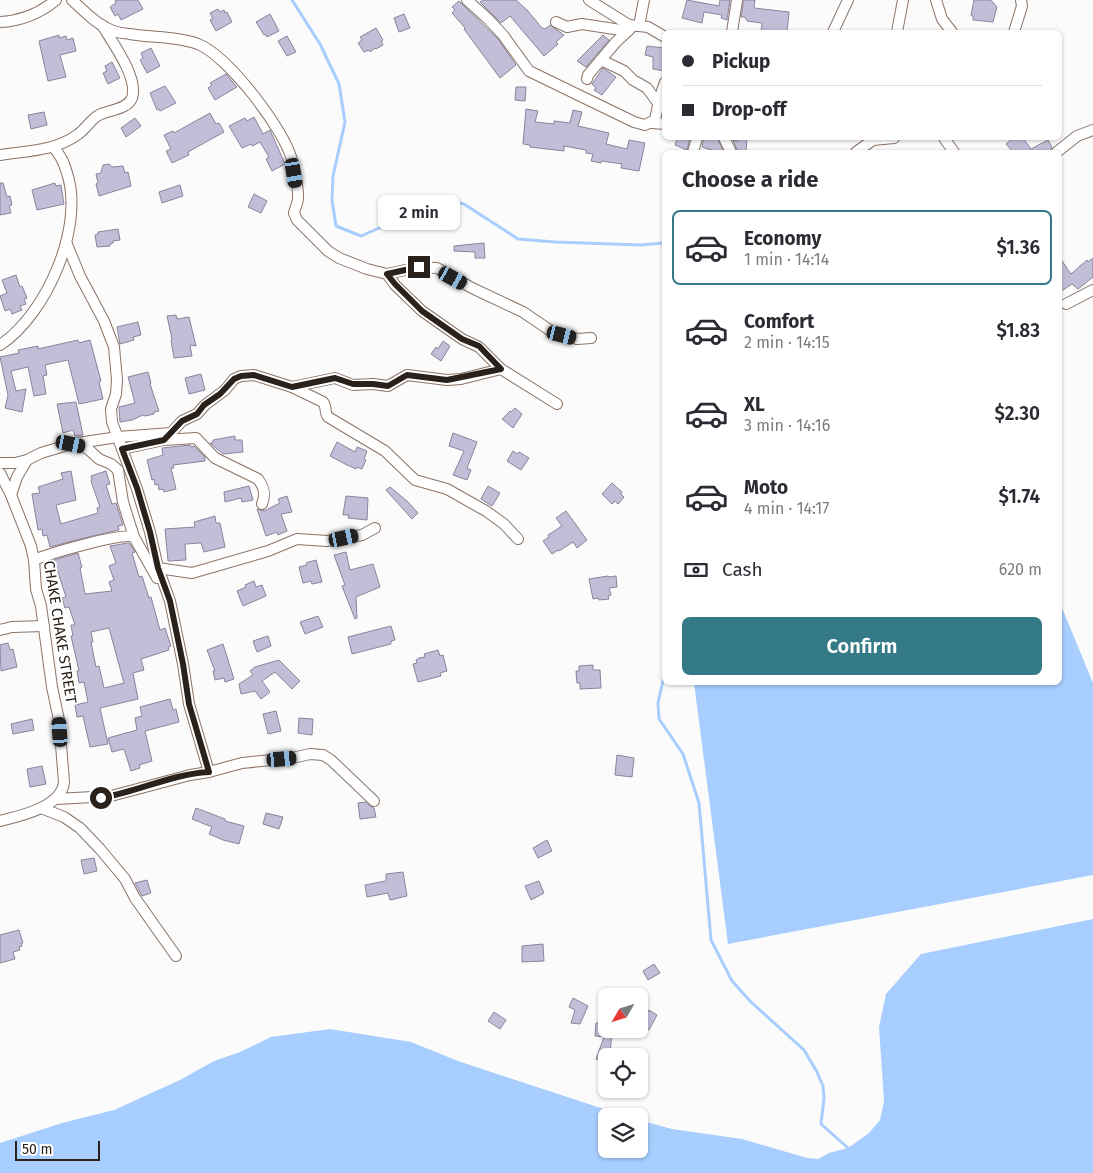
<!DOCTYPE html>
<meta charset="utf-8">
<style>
:root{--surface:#fff;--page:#f2f2f3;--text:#2b2b33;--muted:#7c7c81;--line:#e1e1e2;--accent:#347a86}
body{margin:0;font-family:"Fira Sans",sans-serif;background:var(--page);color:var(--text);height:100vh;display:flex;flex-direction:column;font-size:19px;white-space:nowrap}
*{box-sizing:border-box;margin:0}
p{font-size:16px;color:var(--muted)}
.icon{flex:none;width:28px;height:28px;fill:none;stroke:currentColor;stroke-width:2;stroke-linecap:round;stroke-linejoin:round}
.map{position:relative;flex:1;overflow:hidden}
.details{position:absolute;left:662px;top:150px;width:400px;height:535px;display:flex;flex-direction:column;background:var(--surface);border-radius:8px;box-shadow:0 1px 4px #0004}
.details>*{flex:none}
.hud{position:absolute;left:662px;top:30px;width:400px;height:110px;border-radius:8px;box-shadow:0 1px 4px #0004;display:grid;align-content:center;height:110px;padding:0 20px;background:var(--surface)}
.needle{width:32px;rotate:231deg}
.fabs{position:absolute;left:598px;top:988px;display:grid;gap:10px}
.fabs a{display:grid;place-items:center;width:50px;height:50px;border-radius:8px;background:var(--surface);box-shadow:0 1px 4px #0004;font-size:25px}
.scale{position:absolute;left:15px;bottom:12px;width:85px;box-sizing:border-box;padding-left:5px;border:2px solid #2a211b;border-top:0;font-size:14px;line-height:18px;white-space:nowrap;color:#2a211b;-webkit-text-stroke:4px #fff;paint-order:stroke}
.end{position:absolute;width:22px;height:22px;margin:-11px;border:6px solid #2a211b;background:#fff;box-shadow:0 0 0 2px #fff}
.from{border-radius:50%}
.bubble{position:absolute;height:35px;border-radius:8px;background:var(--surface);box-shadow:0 1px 4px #0004;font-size:16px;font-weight:600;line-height:35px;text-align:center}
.car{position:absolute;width:15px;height:30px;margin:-15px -8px;border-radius:6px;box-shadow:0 0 4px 1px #0007;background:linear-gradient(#222 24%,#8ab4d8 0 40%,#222 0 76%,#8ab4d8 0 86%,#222 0)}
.hud b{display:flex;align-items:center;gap:18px;height:48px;font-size:19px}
.hud b+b{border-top:1px solid var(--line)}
.hud i{width:12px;height:12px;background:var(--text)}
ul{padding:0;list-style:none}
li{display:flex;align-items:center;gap:15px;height:75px;margin:0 10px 8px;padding:0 10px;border:2px solid transparent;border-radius:8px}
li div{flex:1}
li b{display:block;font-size:19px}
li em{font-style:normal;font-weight:600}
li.on{border-color:var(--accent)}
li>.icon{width:45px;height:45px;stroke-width:1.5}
h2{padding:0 20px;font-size:22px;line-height:60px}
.pay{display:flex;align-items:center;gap:12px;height:55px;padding:0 20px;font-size:19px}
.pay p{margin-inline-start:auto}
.primary-button{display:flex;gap:10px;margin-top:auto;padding:10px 20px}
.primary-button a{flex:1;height:58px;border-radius:8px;background:var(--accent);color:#fff;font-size:20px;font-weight:600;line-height:58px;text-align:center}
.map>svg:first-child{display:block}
</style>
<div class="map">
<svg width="1093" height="1173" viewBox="0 0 1093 1173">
<rect width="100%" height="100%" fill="#fbfbfb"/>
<g fill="#a7cefe">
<polygon points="1060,603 1093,683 1093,875 728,944 694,683 1060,682"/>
<polygon points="1093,919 1093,1173 0,1173 0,1143 62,1123 114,1110 180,1080 214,1061 240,1052 271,1037 330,1029 411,1042 458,1061 625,1116 606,1116 606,1149 639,1149 639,1120 672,1129 742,1139 807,1158 818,1159 829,1153 848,1148 869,1133 880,1120 884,1101 879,1027 886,994 921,954"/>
</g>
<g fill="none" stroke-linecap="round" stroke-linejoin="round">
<g stroke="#a7cefe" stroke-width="3">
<polyline points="292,0 320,44 339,84 345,122 333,176 332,200 336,226 361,236 445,199 464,204 518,239 555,242 640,245 665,243"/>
<polyline points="665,672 658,703 659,719 683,754 699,803 711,940 732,981 751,1002 804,1050 817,1072 823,1086 824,1098 821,1124 848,1148"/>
</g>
</g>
<g fill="#c3bed7" stroke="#89849c" fill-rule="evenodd">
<polygon points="115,0 138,0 143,9 121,20 118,14 115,16 110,7 116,3"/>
<polygon points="483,0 516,0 528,11 542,28 545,29 550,25 564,35 556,42 558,44 544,56 510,16 501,23 480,2"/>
<polygon points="687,0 719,6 720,0 730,0 727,20 721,18 722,15 704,12 702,23 682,18"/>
<polygon points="744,0 755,0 754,8 789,12 787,32 761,32 762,23 747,21 745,17 741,17"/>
<polygon points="974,0 991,0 997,7 993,22 973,20 973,16 971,15"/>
<polygon points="459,1 498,39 516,65 500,78 464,29 465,28 452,13 455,10 452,7"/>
<polygon points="218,9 220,12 224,10 225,13 227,12 232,22 216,31 210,20 213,19 210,13"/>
<polygon points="270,14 279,31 267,37 265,34 264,35 256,22"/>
<polygon points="404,14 410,28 399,32 394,18"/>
<polygon points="376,28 383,40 381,41 383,45 376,49 375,48 370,52 369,50 364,52 358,43 362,40 360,37"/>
<polygon points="59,35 59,38 66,36 67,40 73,38 76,51 60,55 66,77 48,81 39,41"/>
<polygon points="603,35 609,40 586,67 577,61"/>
<polygon points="287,36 296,52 287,56 278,41"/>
<polygon points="647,46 664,48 665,71 653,69 653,57 645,55"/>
<polygon points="151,48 160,66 147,73 140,60 143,58 141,53"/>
<polygon points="112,62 120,78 108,84 103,73 107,71 105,66"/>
<polygon points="603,68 616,77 602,95 594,90 596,88 592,84"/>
<polygon points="226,74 237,87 215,100 208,88 212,85 210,83"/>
<polygon points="165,86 176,103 160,111 159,109 157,110 150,93"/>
<polygon points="516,87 526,87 525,101 515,100"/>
<polygon points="526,109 538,111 535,122 554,124 554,121 570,123 573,110 582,112 578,126 609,133 606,144 627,149 629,140 645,143 639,171 621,168 622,164 602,161 601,163 591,161 593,154 586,153 586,150 564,146 564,151 530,147 530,145 523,144"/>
<polygon points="44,112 47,125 31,129 28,115"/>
<polygon points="210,113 216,124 219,123 224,132 188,152 189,155 172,163 166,151 171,149 164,135 173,131 174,133"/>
<polygon points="254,117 263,134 270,130 285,164 272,171 266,159 269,157 260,142 252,146 251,144 242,148 229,126 245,118 247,121"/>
<polygon points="135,118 141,126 126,137 121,128"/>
<polygon points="677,138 690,138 687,150 675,145"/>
<polygon points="704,138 717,138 724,152 714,152 715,151 702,147"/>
<polygon points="738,138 747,138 746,151 737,150 733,140 738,141"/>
<polygon points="1013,138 1023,138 1031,149 1048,140 1052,147 1050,152 1013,152 1006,144"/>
<polygon points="109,164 112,167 123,166 125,173 128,172 131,186 99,196 96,184 98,183 96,174 101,173 103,165"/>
<polygon points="0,183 3,183 7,197 10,196 12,205 9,206 11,213 0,215"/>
<polygon points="55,183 56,186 61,185 64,204 37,210 32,190"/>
<polygon points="180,185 183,196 162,203 159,192"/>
<polygon points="254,194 267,201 261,213 248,207"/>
<polygon points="118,229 120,240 113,241 113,243 110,244 110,246 97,247 95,235 98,234 98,232"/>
<polygon points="484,243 485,258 475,258 475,252 454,251 454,246"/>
<polygon points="1060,258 1071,274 1087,260 1088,262 1093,258 1093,277 1078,289 1072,284 1060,292"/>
<polygon points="16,275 20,287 22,286 27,298 24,299 26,304 20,306 22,310 12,314 10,309 5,311 0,296 7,293 2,280"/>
<polygon points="176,315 177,319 189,317 196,346 190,345 192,356 174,358 171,340 172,339 167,316"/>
<polygon points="138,322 141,335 133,337 134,340 120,344 117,327"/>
<polygon points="78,340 79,343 90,340 101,381 99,382 103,399 79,404 68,360 45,365 47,375 43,376 46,394 34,396 28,367 11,371 16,391 26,389 22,412 5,408 8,395 0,357 19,353 18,350 38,346 38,349"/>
<polygon points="443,341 450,346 441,361 431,354 436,347 438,349"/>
<polygon points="148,372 151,383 150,384 159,411 154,412 154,414 145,416 143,415 132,420 120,422 119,407 135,403 128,377"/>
<polygon points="201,374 205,390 189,394 185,378"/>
<polygon points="76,402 83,435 75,436 73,430 63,433 57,404"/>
<polygon points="515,408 522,414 513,428 502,419 510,411 511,412"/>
<polygon points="453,433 477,442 467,468 471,470 467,480 453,475 464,451 449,446"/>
<polygon points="235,436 235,440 242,440 243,452 223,454 210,443 213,443 213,440"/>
<polygon points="337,442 355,452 357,447 367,451 364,459 366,460 362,469 357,467 356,469 345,464 330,456"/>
<polygon points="190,445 191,447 194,446 205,457 205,461 173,465 174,468 171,468 176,489 164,492 163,489 159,490 158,484 155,485 154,479 152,480 147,460 163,455 162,448"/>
<polygon points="513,451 517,454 519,452 529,458 521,470 507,461"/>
<polygon points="71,471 76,500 56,505 61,524 98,513 97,508 100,507 91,481 92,480 91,476 106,471 110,484 106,485 112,504 116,503 123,525 118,526 119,530 84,538 50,547 47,535 43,536 42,529 38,530 32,494 40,493 38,487 63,479 61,473"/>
<polygon points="612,483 622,492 621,494 624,497 618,504 615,501 612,504 602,494"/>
<polygon points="249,486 253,500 242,502 241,498 225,502 224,492"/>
<polygon points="488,486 500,493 492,506 481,499"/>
<polygon points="390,487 407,501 418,513 412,519 386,490"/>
<polygon points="287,496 292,512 281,514 287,531 278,535 277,532 266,536 257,509 264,511 280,503 278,499"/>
<polygon points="346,496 368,498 367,520 348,518 349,515 343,515"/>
<polygon points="566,511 587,540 577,548 573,542 559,551 558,550 552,554 543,541 549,537 548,535 562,526 556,518"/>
<polygon points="215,516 216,523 220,523 225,547 204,552 201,543 185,544 186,560 168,561 165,529 195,527 194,522"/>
<path d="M128,543L130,544L135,552L132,553L139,577L142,576L149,598L151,597L160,630L165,628L171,646L168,647L169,650L141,659L144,670L133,673L138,699L100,708L108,744L90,747L83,716L77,717L75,705L88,702L84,682L79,683L77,671H79L71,636H73L71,625H75L69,607L65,608L62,598L66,597L54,560L78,553L82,567L80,568L85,594L112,591L109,582L114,580L109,566L116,563L110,546ZM109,628L124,683L104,688L99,666L96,667L91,642H93L91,632Z"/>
<polygon points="346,552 350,570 373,564 380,587 356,597 357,618 355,619 342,586 345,585 334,555"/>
<polygon points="316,560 322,582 312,584 311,581 303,583 299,567 307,565 306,563"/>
<polygon points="608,576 608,577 616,576 617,587 609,588 611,595 608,596 609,599 599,600 598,598 593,599 589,579"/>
<polygon points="254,581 256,587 262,585 266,596 243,606 237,591 246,587 245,585"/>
<polygon points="318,616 323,627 305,634 300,622"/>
<polygon points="391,626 395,640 391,641 391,644 352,654 348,637"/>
<polygon points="268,636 271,646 257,652 253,641"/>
<polygon points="8,643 10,650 13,649 17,667 1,671 0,645"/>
<polygon points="223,644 234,679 225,682 224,678 215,680 213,671 215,671 207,650"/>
<polygon points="438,650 440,656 443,655 447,671 440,673 441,676 418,682 413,664 417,663 416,660 419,658 425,657 424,654"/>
<polygon points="279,660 300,681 292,689 275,672 262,681 270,692 261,699 255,691 241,694 239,684 253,675 250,671 255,667"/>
<polygon points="593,665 593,670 600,670 601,688 580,689 580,683 577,683 576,671 579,671 579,666"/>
<polygon points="170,699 173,710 176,709 179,722 145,731 152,761 139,765 140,768 131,771 124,749 112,752 108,738 137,730 135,718 142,716 140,707"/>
<polygon points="276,711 281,731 268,734 263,714"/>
<polygon points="299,718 313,719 312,735 298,733"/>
<polygon points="32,719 34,730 13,734 11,724"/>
<polygon points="617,755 634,758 632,777 615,775"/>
<polygon points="42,766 46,784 30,787 27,769"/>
<polygon points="365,802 370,806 374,808 376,817 360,819 358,803"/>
<polygon points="196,808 225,819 225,821 244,826 239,844 223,840 209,834 212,827 192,819"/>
<polygon points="266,813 283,817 279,829 263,824"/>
<polygon points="547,840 552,851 538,858 533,848"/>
<polygon points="94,858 97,871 84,874 81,860"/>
<polygon points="403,872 407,896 390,900 388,893 367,897 365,885 386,881 386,874"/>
<polygon points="147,880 151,893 142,896 135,883"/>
<polygon points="539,881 544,893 531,900 525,886"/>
<polygon points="19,930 23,943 21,943 22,946 19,947 20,950 13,952 15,959 0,963 0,935"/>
<polygon points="543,944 544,961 522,962 522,946"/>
<polygon points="654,964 660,973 648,980 643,971"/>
<polygon points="573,998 588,1006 580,1024 571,1023 575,1010 569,1007"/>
<polygon points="649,1010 657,1015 649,1030 641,1025"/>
<polygon points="494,1012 506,1020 500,1029 488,1021"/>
<polygon points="596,1023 606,1024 606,1032 607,1029 612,1029 610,1056 606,1056 606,1063 596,1059 604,1037 595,1036"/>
</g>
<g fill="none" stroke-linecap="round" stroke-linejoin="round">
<g stroke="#8a7365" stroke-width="12">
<g id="street">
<path d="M72,0C84,11 96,24 111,30C117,33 124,33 130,34C153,38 176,36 198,44C228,56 284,129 292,160C294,169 299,190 298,198C298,203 295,208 294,213L297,220L328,251L339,258L367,269L387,274L419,267L437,268L472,288L523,312L551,331L577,339L591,338"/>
<polyline points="467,0 488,19 503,35 529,71 634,122 645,125 655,120 659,100 665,82"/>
<polyline points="589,0 629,25 648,27 665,37"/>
<polyline points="936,0 942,19 952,32"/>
<path d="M0,22C21,21 40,13 56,0"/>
<polyline points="556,22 567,27 582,24 627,31"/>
<polyline points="639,26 644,0"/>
<polyline points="732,32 737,0"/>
<polyline points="833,32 848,0"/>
<polyline points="897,32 903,0"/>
<polyline points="1014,32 1022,6 1021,0"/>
<polyline points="601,60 624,71 633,80 647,88 658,103"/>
<polyline points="587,79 588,75 616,42 630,29"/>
<polyline points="652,123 665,124"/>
<polyline points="724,138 731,152"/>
<polyline points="944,138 954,152"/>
<polyline points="693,152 697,138"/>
<polyline points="856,152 873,140 894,138"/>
<polyline points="1057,152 1077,136 1093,130"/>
<path d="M0,155C26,151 55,151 77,135C86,129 90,120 99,115C109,110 128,109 132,98C139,78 112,42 102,25"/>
<polyline points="66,242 80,276 104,321 114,347 117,380 116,394 111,409 112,422 137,489 150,532 158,568 170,601 183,664 189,704 209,772"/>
<polyline points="387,274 395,285 422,311 462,339 479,347 501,369"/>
<polyline points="1066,304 1093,290"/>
<path d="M0,345C46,315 85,227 67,173C64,163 61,155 53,147"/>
<path d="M292,387L323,402C327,406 324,412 328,417L385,451L415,480L447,489L486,511L504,524L518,539"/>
<polyline points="75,444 88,449 99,459 111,464 118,470 123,502 134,537 157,578"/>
<path d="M122,449L164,440L196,438L215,458L258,479C264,487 266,494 262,504"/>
<polyline points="0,463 15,463 27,460 41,453 71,444 118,437 171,433 182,421 197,414 205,405 225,390 234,379 241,376 254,375 292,387 335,378 353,385 373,384 388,386 407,375 447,380 461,379 501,369 557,404"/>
<path d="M0,473L11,495L31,546L34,560L36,589L41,606L52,687L59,720L64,782C62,807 20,816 0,821"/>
<polyline points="11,495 17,477 27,460"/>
<path d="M34,560C48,554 123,532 134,537"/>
<polyline points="158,568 192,573 268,551 297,539 327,541 362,535 375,528"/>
<polyline points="0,630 12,627 44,626"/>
<polyline points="56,799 111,796 190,775 209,772 242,763 292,758 310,754 323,755 331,760 374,801"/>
<polyline points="41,808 64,817 80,828 100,849 125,879 135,898 176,956"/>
</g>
</g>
<use href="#street" stroke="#fff" stroke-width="10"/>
</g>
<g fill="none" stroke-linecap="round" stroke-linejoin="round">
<path stroke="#2a211b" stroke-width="6" d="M101,798C137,792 172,774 209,772L189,704L183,664L170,601L158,568L150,532L137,488L122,449L164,440L182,421L197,414L204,405L220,394L234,379L241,376L254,375L292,387L335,378L353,384H373L388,386L407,375L447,380L501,369L479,346L462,339L422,311L395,284L387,274L419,267"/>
</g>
<g text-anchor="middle" stroke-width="4" stroke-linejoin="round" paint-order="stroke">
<g font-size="15" fill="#2a211b" stroke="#fff">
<text transform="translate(60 632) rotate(81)" y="5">CHAKE CHAKE STREET</text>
</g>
</g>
</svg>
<div class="fabs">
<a><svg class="needle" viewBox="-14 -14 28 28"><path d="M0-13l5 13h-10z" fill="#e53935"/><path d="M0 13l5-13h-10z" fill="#7c7c81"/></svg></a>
<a><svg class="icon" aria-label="locate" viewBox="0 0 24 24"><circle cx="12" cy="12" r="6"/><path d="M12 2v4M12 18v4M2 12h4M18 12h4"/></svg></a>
<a><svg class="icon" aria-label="layers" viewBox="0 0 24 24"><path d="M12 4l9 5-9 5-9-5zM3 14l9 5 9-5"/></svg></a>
</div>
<div class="scale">50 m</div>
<i class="end from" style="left:101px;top:798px"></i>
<i class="end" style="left:419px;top:267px"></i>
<div class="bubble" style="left:378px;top:195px;width:82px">2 min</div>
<i class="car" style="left:294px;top:173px;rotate:171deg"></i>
<i class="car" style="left:453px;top:278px;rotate:119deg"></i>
<i class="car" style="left:562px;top:335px;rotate:104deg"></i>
<i class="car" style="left:71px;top:444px;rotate:102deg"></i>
<i class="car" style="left:344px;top:538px;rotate:78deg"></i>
<i class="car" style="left:60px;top:732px;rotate:356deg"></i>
<i class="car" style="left:282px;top:759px;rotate:85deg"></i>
<div class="hud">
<b><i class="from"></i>Pickup</b>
<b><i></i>Drop-off</b>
</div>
<section class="details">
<h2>Choose a ride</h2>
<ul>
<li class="on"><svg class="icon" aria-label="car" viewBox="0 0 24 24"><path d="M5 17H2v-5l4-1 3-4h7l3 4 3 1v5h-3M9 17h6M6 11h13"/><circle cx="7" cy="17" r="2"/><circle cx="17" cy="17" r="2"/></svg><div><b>Economy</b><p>1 min · 14:14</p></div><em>$1.36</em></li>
<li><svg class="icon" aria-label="car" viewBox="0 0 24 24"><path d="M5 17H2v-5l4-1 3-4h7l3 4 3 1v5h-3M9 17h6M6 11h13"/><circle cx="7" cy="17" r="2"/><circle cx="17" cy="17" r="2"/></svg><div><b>Comfort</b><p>2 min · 14:15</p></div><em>$1.83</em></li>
<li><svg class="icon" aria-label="car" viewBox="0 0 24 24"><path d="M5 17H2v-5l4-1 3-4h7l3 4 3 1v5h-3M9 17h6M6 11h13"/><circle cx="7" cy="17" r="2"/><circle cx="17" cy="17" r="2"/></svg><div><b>XL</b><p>3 min · 14:16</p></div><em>$2.30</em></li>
<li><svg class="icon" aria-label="car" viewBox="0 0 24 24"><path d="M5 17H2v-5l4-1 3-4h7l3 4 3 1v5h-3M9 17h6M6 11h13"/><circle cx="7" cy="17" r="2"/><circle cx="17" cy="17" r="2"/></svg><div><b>Moto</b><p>4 min · 14:17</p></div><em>$1.74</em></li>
</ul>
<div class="pay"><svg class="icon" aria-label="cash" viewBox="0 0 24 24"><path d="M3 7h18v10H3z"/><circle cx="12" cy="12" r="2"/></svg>Cash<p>620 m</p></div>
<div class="primary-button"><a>Confirm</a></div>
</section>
</div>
